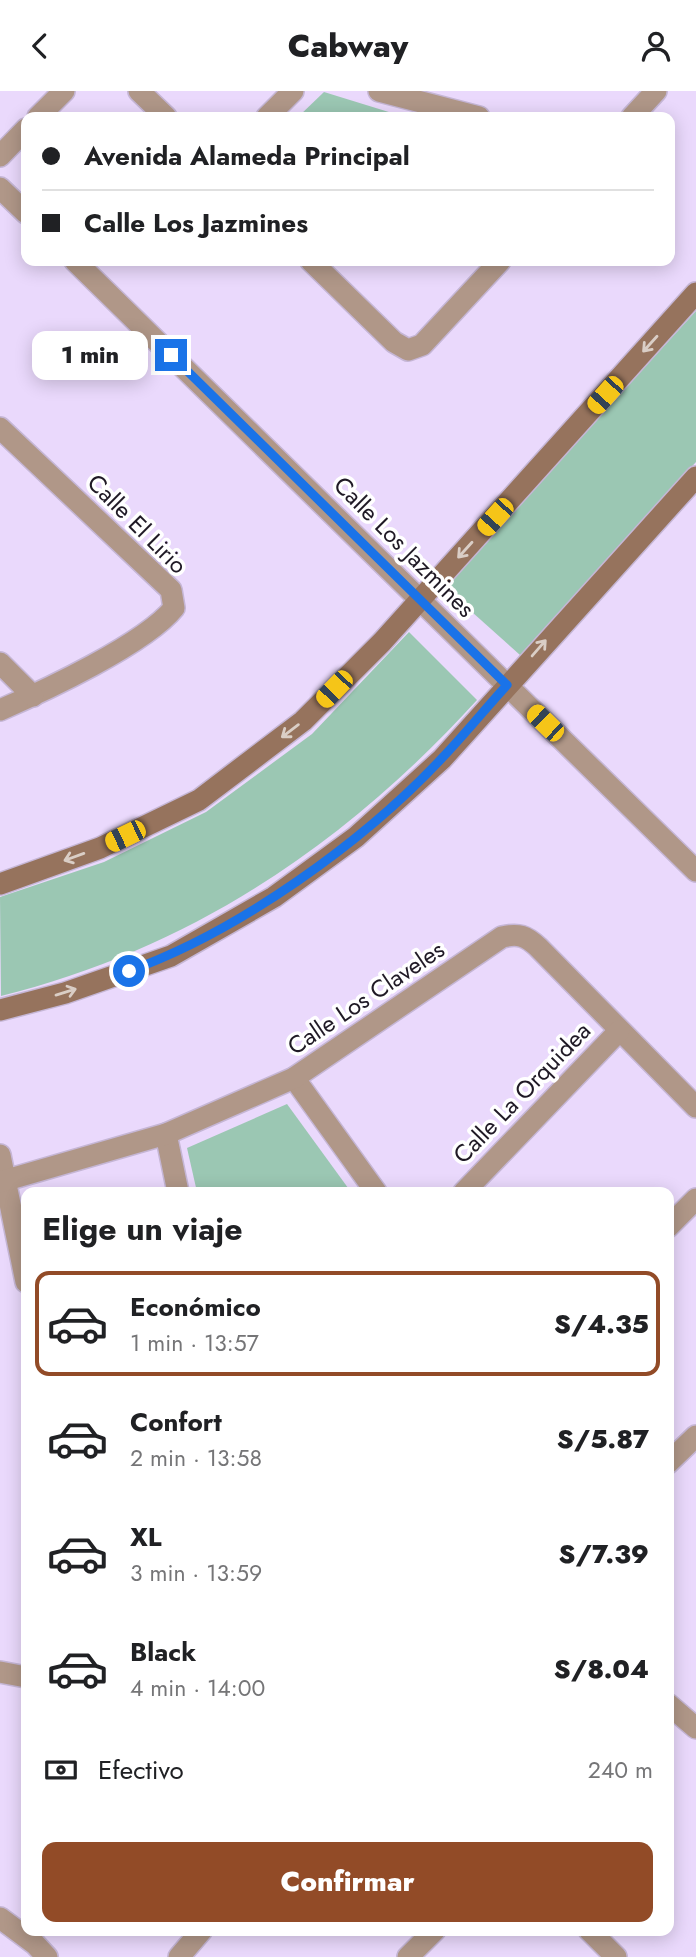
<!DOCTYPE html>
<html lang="es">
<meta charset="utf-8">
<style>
:root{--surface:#fff;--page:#f2f2f2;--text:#202124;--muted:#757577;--line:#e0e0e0;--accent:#924b27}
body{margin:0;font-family:Jost,sans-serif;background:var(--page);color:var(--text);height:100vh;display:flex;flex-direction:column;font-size:26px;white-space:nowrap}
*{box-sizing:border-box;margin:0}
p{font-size:23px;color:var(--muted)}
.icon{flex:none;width:38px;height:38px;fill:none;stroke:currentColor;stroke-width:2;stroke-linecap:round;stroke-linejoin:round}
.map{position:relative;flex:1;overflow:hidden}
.side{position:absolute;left:21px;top:1096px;width:653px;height:749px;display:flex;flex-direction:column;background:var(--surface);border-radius:14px;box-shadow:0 4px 18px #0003}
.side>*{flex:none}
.top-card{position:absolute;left:21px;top:21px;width:654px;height:154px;border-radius:14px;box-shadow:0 4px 18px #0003;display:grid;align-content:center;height:154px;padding:0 21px;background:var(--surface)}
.end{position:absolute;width:32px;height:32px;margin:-16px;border:9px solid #1a73e8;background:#fff;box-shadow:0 0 0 4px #fff}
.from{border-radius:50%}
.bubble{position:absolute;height:49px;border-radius:14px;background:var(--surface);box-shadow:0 4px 18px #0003;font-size:23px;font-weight:800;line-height:49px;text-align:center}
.car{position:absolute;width:21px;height:42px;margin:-21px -10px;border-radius:9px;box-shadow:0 0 5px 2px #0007;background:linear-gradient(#f5c518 24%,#345 0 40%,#f5c518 0 76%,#345 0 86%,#f5c518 0)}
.top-card b{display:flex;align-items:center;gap:24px;height:66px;font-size:26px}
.top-card b+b{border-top:2px solid var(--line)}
.top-card i{width:18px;height:18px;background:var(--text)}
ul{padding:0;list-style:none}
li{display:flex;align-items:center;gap:21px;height:105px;margin:0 14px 10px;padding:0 7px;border:4px solid transparent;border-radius:14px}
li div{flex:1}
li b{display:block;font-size:26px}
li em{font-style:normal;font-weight:800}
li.active{border-color:var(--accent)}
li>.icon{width:63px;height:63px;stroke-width:1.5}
h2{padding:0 21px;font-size:32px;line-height:84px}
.pay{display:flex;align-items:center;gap:18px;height:77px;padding:0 21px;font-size:26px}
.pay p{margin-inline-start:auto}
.button{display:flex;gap:14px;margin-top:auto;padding:14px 21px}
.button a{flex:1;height:80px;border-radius:14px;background:var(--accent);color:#fff;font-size:28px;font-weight:800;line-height:80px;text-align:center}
header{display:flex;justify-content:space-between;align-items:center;height:91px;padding:0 21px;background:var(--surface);font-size:32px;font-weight:800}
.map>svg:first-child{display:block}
</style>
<header><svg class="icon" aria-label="back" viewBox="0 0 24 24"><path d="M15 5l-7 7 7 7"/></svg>Cabway<svg class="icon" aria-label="person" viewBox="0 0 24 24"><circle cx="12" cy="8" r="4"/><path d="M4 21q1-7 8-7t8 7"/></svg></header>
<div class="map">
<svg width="696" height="1866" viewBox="0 0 696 1866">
<rect width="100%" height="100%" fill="#ead9fc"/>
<g fill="#9bc7b3">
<polygon points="324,1 405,26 298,26"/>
<polygon points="696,220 696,371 520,564 444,496"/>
<path d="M409,541L477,609C346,753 191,858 1,905L0,806L104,771L206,721L312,643Z"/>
<polygon points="287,1013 351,1101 197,1101 187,1057"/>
</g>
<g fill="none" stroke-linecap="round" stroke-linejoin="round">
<g stroke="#c5b6d5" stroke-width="24">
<g id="street">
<polyline points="139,0 166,26"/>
<polyline points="379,0 479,26"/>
<polyline points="38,26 64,0"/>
<polyline points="267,26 293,0"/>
<polyline points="632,26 656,0"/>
<polyline points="0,65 26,38"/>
<polyline points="0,97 26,122"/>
<polyline points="75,170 696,780"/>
<polyline points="311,170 394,251 408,259 422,254 500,170"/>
<path d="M0,337L171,499L174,517C145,553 44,600 0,619"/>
<polyline points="0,572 33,605"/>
<polyline points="294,987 376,1101"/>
<polyline points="166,1043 178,1101"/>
<polyline points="0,1064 26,1191"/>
<path d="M0,1091L166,1043L294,987L502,846C519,842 526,845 538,856L696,1016"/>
<polyline points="464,1101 619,940"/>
<polyline points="668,1136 696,1108"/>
<polyline points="668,1372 696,1345"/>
<polyline points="0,1581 26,1586"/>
<polyline points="668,1613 696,1637"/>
<polyline points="0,1827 35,1853 47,1866"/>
<polyline points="589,1839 616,1866"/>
<polyline points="179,1866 202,1839"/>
<polyline points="408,1866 435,1839"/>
</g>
</g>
<g stroke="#c5b6d5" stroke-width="24">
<g id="secondary">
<polyline points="0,793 100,757 199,709 303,630 382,551 696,202"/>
<polyline points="0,919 65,902 171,865 274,806 356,746 442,668 696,386"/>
</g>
</g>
<use href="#street" stroke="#b09788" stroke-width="21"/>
<use href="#secondary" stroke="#96735d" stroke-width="21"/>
</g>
<defs><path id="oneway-shaft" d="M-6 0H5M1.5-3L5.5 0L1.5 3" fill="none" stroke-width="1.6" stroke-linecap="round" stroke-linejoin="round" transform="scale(1.75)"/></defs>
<g stroke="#dacec6">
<use href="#oneway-shaft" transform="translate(650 253) rotate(132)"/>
<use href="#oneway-shaft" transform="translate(465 459) rotate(132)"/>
<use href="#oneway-shaft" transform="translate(539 557) rotate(-49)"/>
<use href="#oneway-shaft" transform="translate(290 640) rotate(143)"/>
<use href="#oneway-shaft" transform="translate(74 766) rotate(160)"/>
<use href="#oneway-shaft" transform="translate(66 901) rotate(-17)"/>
</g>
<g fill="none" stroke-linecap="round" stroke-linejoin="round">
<path stroke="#1a73e8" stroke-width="9" d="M129,880C238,841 364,751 443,666C465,643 485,618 507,594L171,264"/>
</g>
<g text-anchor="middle" stroke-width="7" stroke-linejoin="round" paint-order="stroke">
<g font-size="24" fill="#1f1925" stroke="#fff">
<text transform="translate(137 433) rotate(45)" y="8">Calle El Lirio</text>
<text transform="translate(404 456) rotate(45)" y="8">Calle Los Jazmines</text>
<text transform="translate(366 907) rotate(-34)" y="8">Calle Los Claveles</text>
<text transform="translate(522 1002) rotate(-46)" y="8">Calle La Orquidea</text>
</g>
</g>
</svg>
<i class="end from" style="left:129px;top:880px"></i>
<i class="end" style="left:171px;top:264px"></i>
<div class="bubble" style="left:32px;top:240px;width:116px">1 min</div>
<i class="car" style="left:605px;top:304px;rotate:222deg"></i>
<i class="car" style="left:495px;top:426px;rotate:222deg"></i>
<i class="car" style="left:334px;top:598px;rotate:224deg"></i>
<i class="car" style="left:545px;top:632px;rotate:314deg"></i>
<i class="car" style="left:125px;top:745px;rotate:244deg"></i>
<div class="top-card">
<b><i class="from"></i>Avenida Alameda Principal</b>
<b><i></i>Calle Los Jazmines</b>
</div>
<section class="side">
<h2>Elige un viaje</h2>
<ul>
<li class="active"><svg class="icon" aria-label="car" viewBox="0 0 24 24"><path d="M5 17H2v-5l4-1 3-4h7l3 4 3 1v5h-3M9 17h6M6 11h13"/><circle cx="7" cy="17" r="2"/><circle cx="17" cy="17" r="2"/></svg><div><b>Económico</b><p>1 min · 13:57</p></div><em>S/4.35</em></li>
<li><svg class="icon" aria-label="car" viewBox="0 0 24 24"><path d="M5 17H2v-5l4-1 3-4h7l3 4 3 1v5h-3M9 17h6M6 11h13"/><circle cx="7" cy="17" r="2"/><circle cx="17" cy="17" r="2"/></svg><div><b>Confort</b><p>2 min · 13:58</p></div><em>S/5.87</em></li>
<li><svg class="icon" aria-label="car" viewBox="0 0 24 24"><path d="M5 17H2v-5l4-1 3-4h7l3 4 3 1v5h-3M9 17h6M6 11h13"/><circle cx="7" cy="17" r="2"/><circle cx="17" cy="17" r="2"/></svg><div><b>XL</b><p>3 min · 13:59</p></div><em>S/7.39</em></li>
<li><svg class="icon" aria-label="car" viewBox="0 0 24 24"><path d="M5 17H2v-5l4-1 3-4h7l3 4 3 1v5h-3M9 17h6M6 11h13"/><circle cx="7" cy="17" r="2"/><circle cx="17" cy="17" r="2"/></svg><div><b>Black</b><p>4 min · 14:00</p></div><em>S/8.04</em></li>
</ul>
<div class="pay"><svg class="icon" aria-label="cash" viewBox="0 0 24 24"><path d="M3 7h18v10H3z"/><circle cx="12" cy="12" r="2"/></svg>Efectivo<p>240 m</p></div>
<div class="button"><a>Confirmar</a></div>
</section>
</div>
